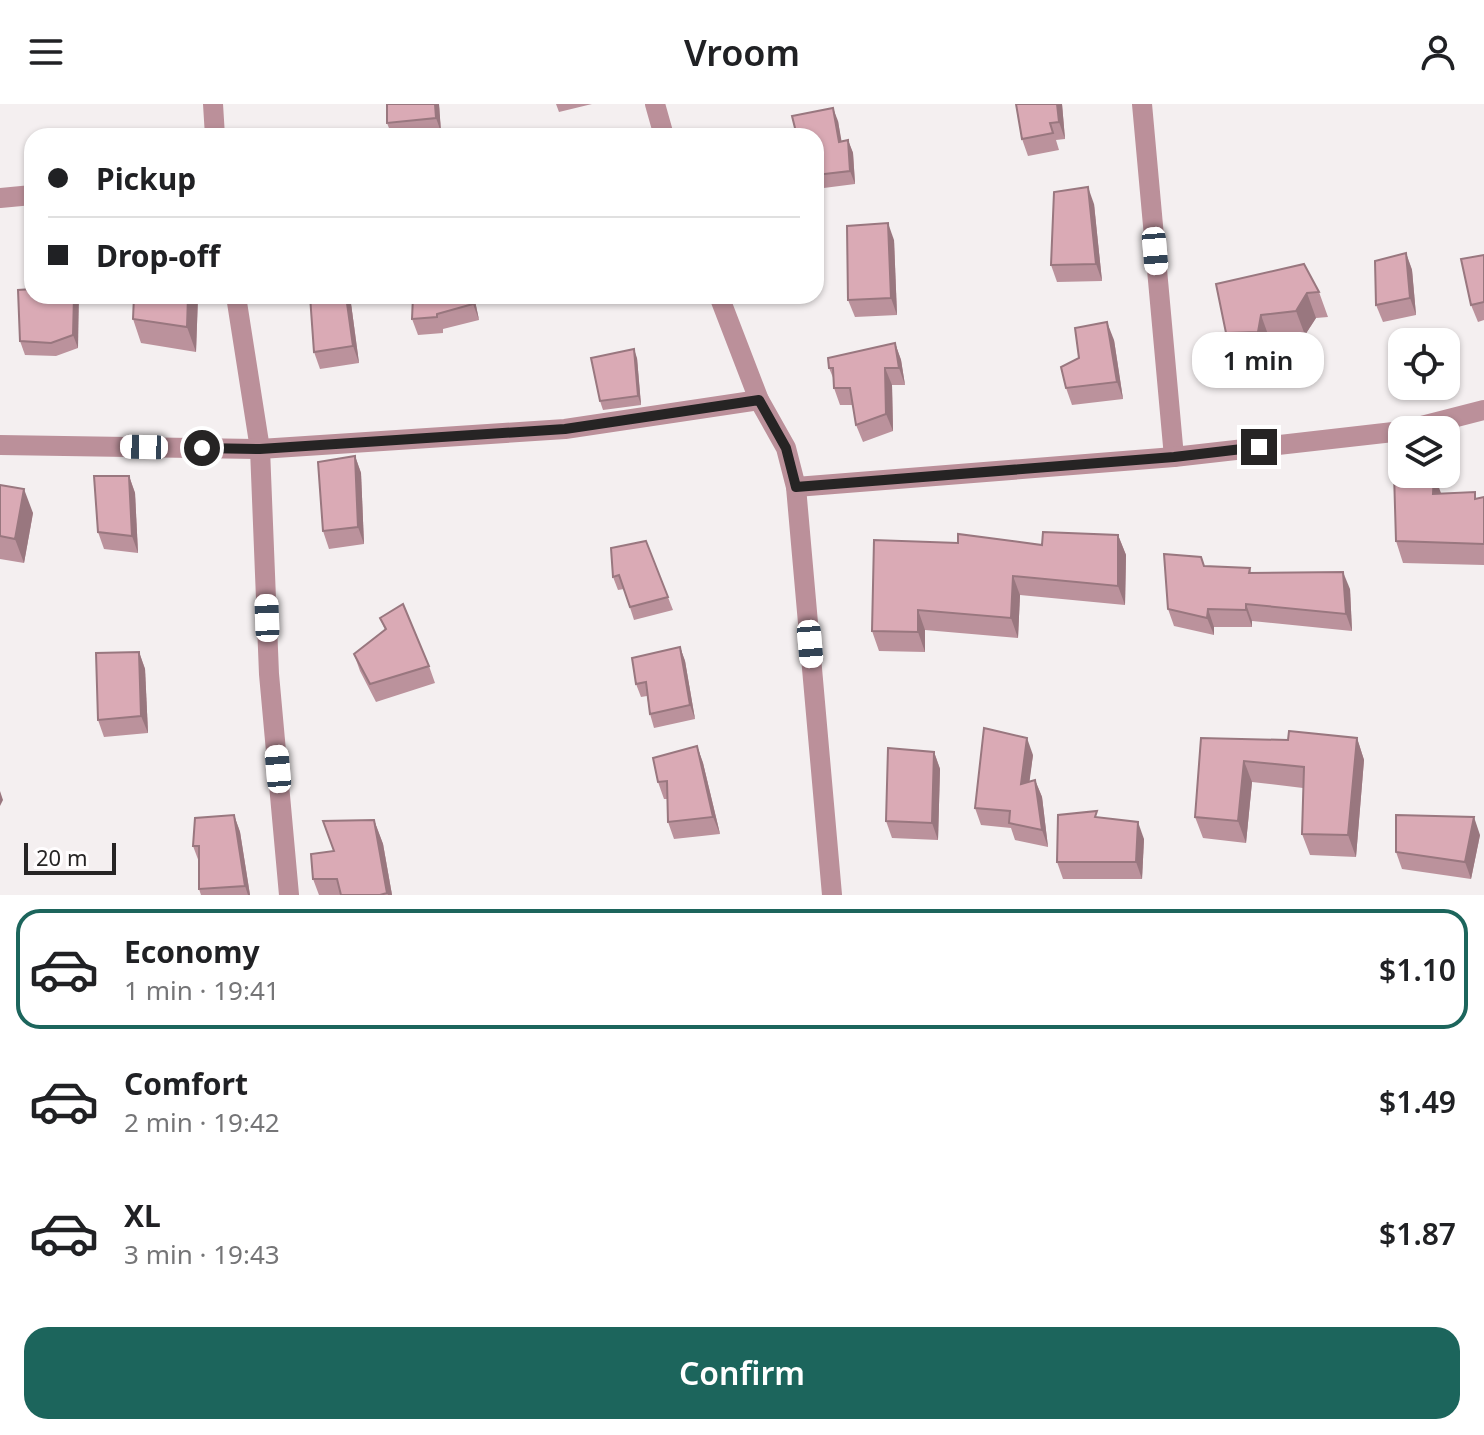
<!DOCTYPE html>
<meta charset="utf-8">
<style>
:root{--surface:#fff;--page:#f6f6f6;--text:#202124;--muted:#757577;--line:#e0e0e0;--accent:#1c655c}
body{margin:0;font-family:"Noto Sans",sans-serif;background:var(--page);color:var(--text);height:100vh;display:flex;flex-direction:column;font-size:30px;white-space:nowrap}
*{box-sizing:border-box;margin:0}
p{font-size:26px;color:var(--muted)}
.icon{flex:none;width:44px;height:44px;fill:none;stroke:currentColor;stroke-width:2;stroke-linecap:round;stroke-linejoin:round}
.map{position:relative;height:791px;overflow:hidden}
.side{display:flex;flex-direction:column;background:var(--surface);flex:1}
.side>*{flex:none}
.banner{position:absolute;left:24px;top:24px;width:800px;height:176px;border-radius:24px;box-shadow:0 2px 6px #0004;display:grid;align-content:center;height:176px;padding:0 24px;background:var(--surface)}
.fabs{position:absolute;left:1388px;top:224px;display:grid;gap:16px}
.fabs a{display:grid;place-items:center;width:72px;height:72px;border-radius:16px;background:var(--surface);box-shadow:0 2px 6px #0004;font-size:40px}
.scale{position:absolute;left:24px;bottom:20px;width:92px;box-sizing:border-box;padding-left:8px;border:4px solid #262424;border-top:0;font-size:22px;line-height:28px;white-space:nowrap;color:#262424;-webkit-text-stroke:6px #fffdfe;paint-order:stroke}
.end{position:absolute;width:36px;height:36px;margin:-18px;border:10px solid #262424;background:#fff;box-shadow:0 0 0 4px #fff}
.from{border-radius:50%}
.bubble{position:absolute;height:56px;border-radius:24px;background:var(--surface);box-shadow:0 2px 6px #0004;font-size:26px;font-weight:600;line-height:56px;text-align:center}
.car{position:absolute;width:24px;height:48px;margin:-24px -12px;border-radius:10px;box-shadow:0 0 6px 2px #0007;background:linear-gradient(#fff 24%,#345 0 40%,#fff 0 76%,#345 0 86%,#fff 0)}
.banner b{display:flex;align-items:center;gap:28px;height:76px;font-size:30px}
.banner b+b{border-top:2px solid var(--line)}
.banner i{width:20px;height:20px;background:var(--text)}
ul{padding:14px 0 0;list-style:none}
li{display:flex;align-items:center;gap:24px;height:120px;margin:0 16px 12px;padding:0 8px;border:4px solid transparent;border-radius:24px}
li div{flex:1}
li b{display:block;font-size:30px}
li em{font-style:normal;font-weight:600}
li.active{border-color:var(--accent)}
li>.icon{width:72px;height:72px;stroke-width:1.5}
.button{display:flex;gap:16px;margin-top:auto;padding:16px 24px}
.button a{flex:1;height:92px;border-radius:24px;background:var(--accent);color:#fff;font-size:32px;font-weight:600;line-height:92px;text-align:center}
header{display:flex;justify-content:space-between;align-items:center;height:104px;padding:0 24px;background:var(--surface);font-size:36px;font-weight:600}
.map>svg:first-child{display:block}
</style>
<header><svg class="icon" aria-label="menu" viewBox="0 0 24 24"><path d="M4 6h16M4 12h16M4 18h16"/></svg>Vroom<svg class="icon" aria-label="person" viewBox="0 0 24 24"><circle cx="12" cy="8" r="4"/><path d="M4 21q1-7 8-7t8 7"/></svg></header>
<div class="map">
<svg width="1484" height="791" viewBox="0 0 1484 791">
<rect width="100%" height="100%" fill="#f4eff0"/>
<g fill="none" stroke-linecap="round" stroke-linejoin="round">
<g stroke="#bb909a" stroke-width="20">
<polyline points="213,0 215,32"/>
<polyline points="655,0 664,32"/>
<polyline points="1142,0 1174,353"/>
<polyline points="0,94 32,91"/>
<polyline points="236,192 260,345 269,570 289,791"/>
<polyline points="719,192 759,296 786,344 796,383 832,791"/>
<polyline points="1406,326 1484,306"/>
<polyline points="0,341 260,345 565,325 759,296"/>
<polyline points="796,383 1174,353 1402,327"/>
</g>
</g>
<g fill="#bb929c">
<polygon points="387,0 439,0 441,28 392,32 387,19"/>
<polygon points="556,0 592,0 559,8"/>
<polygon points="1062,0 1065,35 1056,36 1059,46 1028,52 1022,35"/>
<polygon points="838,17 841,37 848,36 853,49 855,80 816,85 816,32"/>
<polygon points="1094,100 1102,177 1057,178 1051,161"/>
<polygon points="894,136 897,211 855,213 848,196"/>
<polygon points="1406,149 1412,166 1416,211 1383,218 1376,201"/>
<polygon points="1484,151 1484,216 1478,218 1471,201"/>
<polygon points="1216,180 1319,188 1328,213 1316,214 1305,231 1270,236 1266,252 1235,254 1226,229"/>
<polygon points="32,192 78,192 78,244 56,252 25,251 20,237"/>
<polygon points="134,192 207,192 206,195 198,192 196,248 141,239 133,215"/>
<polygon points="350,192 359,259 320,265 314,248"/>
<polygon points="474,192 479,216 443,225 443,229 418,231 412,215"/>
<polygon points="592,192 616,192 594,197"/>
<polygon points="1114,236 1123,295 1072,301 1066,284 1079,254"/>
<polygon points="895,239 901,256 905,281 892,281 893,327 863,338 856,321 853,301 840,301 834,284 834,276 829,264"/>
<polygon points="637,254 641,301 603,306 600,297"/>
<polygon points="355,352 361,369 364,440 329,445 323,427"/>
<polygon points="129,372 135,389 138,449 104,445 98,428"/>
<polygon points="0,381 33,409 24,459 0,455"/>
<polygon points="1441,390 1477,394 1484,393 1484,461 1403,459 1396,437"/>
<polygon points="1118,431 1126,451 1125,501 1020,491 1018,534 925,526 925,548 879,547 872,527 1042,441"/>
<polygon points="646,437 673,506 634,516 624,485 618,486 613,473"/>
<polygon points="1204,462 1250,464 1251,469 1350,485 1352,527 1252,517 1252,523 1214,523 1214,531 1174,522 1168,505"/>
<polygon points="380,514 429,562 435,579 376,598 360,567 354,550 385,526"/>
<polygon points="680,543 685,557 695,615 654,624 650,610 647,592 641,593 636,580"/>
<polygon points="139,548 145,565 148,629 104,633 98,616"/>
<polygon points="1201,634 1288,636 1357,634 1364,656 1356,753 1310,751 1302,730 1303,684 1252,678 1246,739 1203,734 1195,713"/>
<polygon points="697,642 703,659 720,730 674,735 668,718 667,695 664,695 658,678"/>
<polygon points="934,648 940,665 938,736 892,734 886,717"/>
<polygon points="1033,651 1029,678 1035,676 1042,693 1048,743 1015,736 1011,724 981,721 975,704"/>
<polygon points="234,711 240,728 250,791 201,791 199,785 199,758 193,742"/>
<polygon points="1100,713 1144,735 1142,775 1063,775 1057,758"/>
<polygon points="374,716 383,740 392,791 319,791 313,775"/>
<polygon points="1480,731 1471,775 1402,765 1396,748"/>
</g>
<g fill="#99777f">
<polygon points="435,0 439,0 441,28 436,14"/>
<polygon points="1057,0 1062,0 1065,35 1059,18"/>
<polygon points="833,4 838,17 844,51 839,38"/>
<polygon points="848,36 853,49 855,80 850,67"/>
<polygon points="1088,83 1094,100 1102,177 1096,160"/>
<polygon points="888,119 894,136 897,211 891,194"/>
<polygon points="1406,149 1412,166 1416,211 1410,194"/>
<polygon points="1307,189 1316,214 1305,231 1296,207"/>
<polygon points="74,192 78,192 79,194 78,244 73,231"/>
<polygon points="188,192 198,192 196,248 187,223"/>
<polygon points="346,192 350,192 359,259 353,242"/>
<polygon points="472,192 474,192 479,216 473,200"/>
<polygon points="1261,211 1270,236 1266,252 1258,228"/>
<polygon points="1107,218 1114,236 1123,295 1117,278"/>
<polygon points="895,239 901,256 905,281 899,264"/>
<polygon points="634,245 637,254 641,301 638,292"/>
<polygon points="885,264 892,281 893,327 886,310"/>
<polygon points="355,352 361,369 364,440 358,423"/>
<polygon points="1434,370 1441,389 1433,390"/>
<polygon points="129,372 135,389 138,449 132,432"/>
<polygon points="24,385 33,409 24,459 15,435"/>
<polygon points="1118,431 1126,451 1125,501 1118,482"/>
<polygon points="1343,468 1350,485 1352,527 1346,510"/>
<polygon points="1013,472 1020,491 1018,534 1011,514"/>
<polygon points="1246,500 1252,517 1252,523 1246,506"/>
<polygon points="1208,505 1214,523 1214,531 1207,514"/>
<polygon points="918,506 925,526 925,548 918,528"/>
<polygon points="680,543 685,557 695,615 690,601"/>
<polygon points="139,548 145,565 148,629 141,612"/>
<polygon points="1027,634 1033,651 1027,697 1021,680"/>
<polygon points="1357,634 1364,656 1356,753 1348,731"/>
<polygon points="697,642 703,659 720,730 713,713"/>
<polygon points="934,648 940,665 938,736 932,719"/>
<polygon points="1244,657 1252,678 1246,739 1238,717"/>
<polygon points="1035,676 1042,693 1048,743 1042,726"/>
<polygon points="0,687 3,696 0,702"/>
<polygon points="234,711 240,728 250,791 248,791 245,782"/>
<polygon points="1474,713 1480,731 1471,775 1465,758"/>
<polygon points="374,716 383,740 392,791 388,791 387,789"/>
<polygon points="1138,718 1144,735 1142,775 1136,758"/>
</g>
<g fill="#daaab5" stroke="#99777f" stroke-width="2">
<polygon points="387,0 435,0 436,14 387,19"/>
<polygon points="1016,0 1057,0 1059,18 1050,19 1053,29 1022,35"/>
<polygon points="833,4 839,38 848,36 850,67 816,71 816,32 797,32 792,12"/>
<polygon points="1088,83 1096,160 1051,161 1054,88"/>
<polygon points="888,119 891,194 848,196 847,122"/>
<polygon points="1406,149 1410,194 1376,201 1375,157"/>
<polygon points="1484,151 1484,198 1471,201 1461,155"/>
<polygon points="1304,160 1319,188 1307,189 1296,207 1261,211 1258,228 1226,229 1216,180"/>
<polygon points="32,185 32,192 74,192 73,231 51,239 20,237 18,186"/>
<polygon points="134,192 188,192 187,223 133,215"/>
<polygon points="310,192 346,192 353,242 314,248"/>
<polygon points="413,192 472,192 473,200 437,210 437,213 412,215"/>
<polygon points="1107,218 1117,278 1066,284 1061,263 1079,254 1075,224"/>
<polygon points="895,239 899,264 885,264 886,310 856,321 850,284 834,284 833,264 829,264 828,254"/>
<polygon points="634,245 638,292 600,297 591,254"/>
<polygon points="355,352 358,423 323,427 318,358"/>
<polygon points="1394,369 1434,370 1433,390 1475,388 1475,395 1484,393 1484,440 1396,437"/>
<polygon points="94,372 129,372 132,432 98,428"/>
<polygon points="0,381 24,385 15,435 0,432"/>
<polygon points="1043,428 1118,431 1118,482 1013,472 1011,514 918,506 918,528 872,527 874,436 958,439 958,430 1042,441"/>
<polygon points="646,437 668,493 630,503 619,471 613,473 611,444"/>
<polygon points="1164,450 1201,453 1204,462 1250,464 1249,469 1343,468 1346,510 1246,500 1246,506 1208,505 1207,514 1168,505"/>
<polygon points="403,500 429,562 370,580 354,550 386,525 380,514"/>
<polygon points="680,543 690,601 650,610 646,578 636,580 632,554"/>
<polygon points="139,548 141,612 98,616 96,549"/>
<polygon points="984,624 1027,634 1021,680 1035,676 1042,726 1009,719 1010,707 975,704"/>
<polygon points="1289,627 1357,634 1348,731 1302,730 1304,663 1244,657 1238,717 1195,713 1201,634 1288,636"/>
<polygon points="697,642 713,713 668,718 667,677 658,678 653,654"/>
<polygon points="888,644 934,648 932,719 886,717"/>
<polygon points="1097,707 1095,713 1138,718 1136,758 1057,758 1058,711"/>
<polygon points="234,711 245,782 199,785 199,742 193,742 195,714"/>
<polygon points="1396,711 1474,713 1465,758 1396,748"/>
<polygon points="374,716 387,789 380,791 341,791 337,775 313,775 311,750 334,747 323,717"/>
</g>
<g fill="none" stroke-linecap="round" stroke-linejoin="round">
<polyline stroke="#262424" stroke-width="10" points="202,344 260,345 565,325 759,296 786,344 796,383 1174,353 1259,343"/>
</g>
</svg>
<div class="fabs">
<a><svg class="icon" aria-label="locate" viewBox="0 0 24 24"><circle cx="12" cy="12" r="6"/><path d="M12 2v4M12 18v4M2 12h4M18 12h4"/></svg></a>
<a><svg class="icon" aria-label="layers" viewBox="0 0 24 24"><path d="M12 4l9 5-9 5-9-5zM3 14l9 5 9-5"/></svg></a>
</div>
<div class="scale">20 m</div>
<i class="end from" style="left:202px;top:344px"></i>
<i class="end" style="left:1259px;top:343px"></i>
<div class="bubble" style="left:1192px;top:228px;width:132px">1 min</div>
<i class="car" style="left:1155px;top:147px;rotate:175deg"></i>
<i class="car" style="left:144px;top:343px;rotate:271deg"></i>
<i class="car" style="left:267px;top:514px;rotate:358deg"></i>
<i class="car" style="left:810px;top:540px;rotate:175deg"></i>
<i class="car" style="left:278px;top:665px;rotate:355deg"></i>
<div class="banner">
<b><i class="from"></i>Pickup</b>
<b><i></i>Drop-off</b>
</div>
</div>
<section class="side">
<ul>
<li class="active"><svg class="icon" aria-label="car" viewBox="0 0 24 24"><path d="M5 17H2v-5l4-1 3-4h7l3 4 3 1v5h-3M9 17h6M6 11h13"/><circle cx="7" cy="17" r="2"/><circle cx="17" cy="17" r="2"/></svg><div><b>Economy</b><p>1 min · 19:41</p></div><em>$1.10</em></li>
<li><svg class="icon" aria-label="car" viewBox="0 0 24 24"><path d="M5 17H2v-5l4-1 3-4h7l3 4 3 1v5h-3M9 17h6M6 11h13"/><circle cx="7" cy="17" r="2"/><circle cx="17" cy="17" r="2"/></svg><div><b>Comfort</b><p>2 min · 19:42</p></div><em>$1.49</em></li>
<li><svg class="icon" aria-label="car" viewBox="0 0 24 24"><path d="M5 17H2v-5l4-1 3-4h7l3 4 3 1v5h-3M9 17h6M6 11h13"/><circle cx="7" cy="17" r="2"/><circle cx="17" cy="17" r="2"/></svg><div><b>XL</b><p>3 min · 19:43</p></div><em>$1.87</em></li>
</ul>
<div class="button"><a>Confirm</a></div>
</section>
